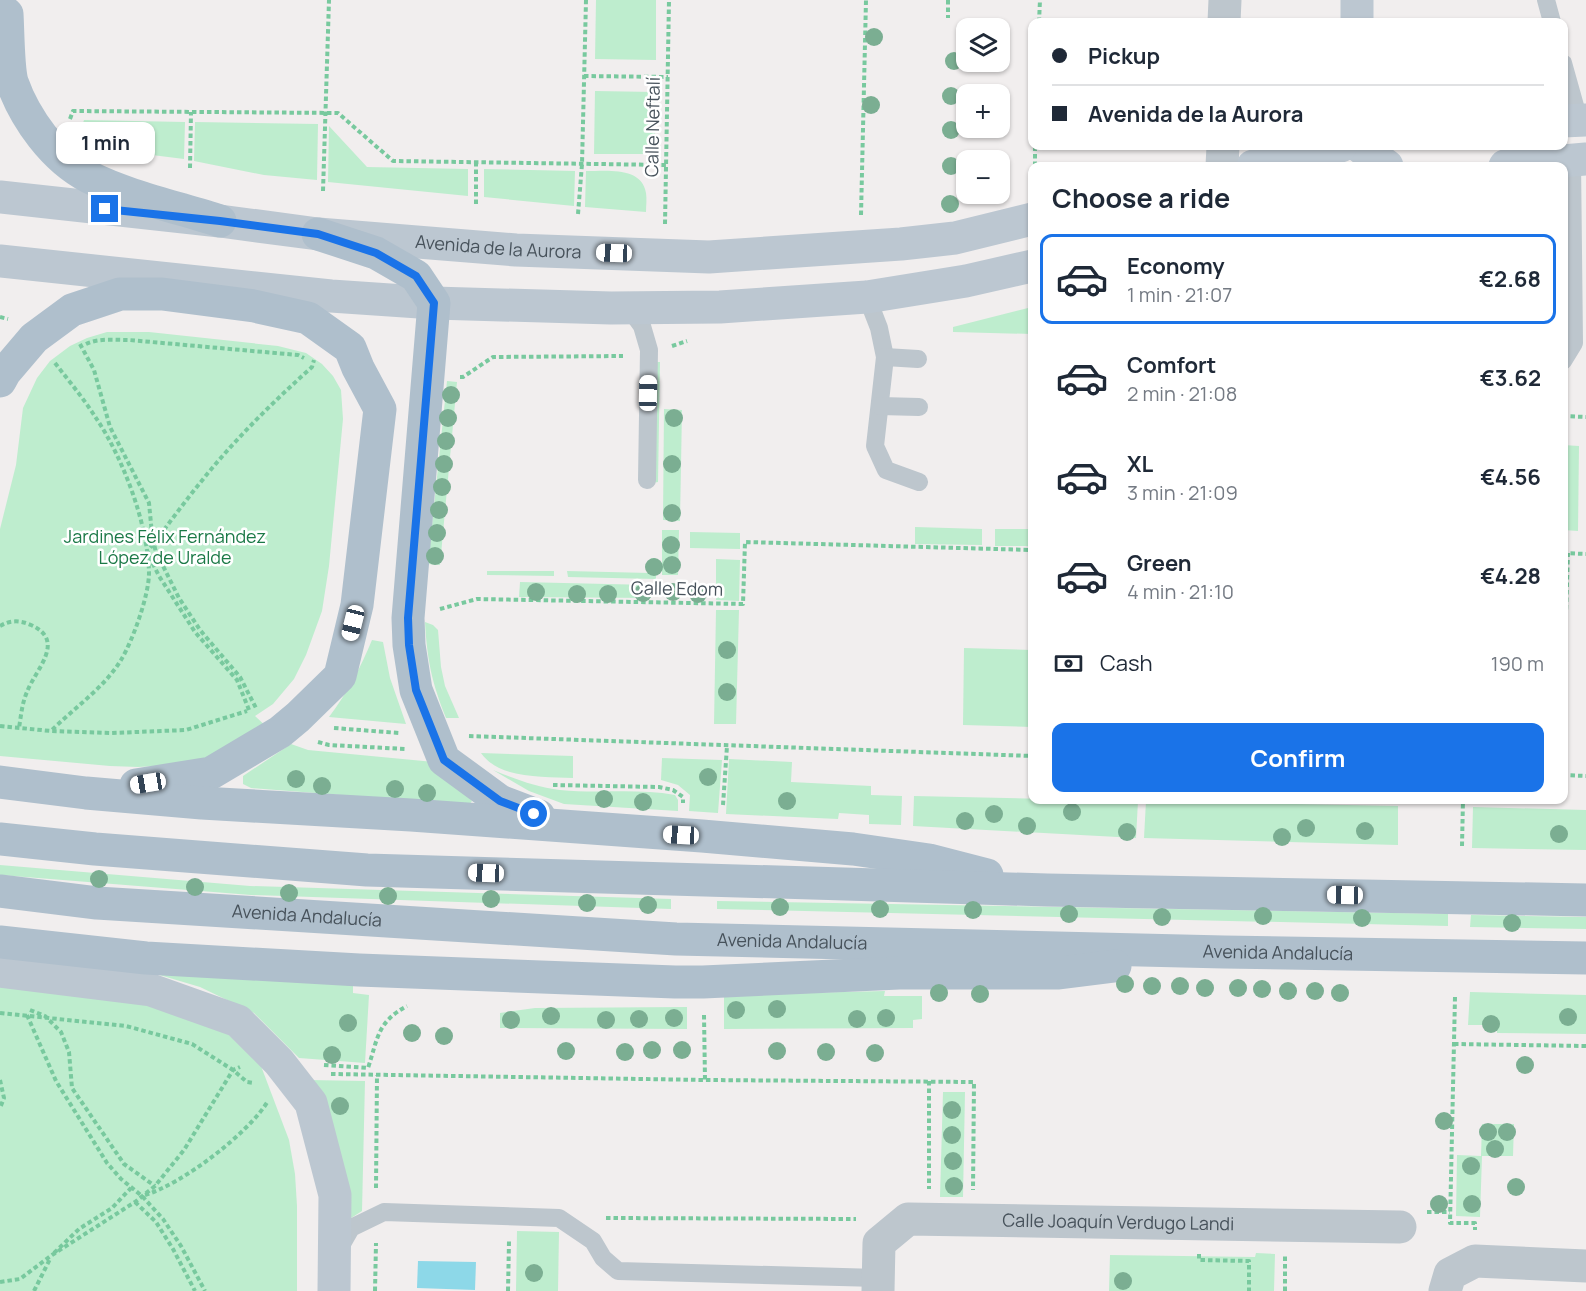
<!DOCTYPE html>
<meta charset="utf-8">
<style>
:root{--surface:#fff;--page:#f2f2f3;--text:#1f2937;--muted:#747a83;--line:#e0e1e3;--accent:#1a73e8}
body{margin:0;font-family:Manrope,sans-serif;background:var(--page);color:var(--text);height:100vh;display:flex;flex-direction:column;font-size:22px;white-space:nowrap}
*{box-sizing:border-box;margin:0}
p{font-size:20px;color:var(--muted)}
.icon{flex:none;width:33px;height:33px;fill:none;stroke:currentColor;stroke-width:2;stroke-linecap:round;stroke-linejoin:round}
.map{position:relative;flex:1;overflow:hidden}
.drawer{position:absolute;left:1028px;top:162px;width:540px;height:642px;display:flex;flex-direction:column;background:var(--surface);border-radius:12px;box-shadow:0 2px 4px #0004}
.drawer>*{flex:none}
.guide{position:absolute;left:1028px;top:18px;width:540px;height:132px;border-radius:12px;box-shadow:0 2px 4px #0004;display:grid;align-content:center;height:132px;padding:0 24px;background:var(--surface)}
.buttons{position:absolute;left:956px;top:18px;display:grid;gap:12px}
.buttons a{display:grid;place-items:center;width:54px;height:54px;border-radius:12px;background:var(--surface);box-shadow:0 2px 4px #0004;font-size:30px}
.end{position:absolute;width:27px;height:27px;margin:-14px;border:8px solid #1a73e8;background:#fff;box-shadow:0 0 0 3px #fff}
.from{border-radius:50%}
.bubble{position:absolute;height:42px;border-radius:12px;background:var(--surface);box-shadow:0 2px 4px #0004;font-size:20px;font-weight:700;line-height:42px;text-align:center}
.car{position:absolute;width:18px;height:36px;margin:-18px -9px;border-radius:8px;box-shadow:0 0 4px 2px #0007;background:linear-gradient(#fff 24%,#345 0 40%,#fff 0 76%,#345 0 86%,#fff 0)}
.guide b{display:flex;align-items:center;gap:21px;height:57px;font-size:22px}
.guide b+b{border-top:2px solid var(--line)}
.guide i{width:15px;height:15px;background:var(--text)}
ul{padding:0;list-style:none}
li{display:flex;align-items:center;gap:18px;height:90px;margin:0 12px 9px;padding:0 12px;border:3px solid transparent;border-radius:12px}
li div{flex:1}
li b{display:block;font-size:22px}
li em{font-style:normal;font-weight:700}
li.active{border-color:var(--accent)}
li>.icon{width:54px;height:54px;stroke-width:1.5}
h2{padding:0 24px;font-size:27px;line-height:72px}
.pay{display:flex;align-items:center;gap:15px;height:66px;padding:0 24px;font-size:22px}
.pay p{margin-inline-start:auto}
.primary-button{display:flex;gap:12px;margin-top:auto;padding:12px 24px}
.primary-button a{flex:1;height:69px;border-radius:12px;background:var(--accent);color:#fff;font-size:24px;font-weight:700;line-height:69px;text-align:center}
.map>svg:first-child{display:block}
</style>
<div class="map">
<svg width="1586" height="1291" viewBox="0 0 1586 1291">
<rect width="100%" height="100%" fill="#f1eeee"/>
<g fill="#beedce">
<polygon points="596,0 656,0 656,60 595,59"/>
<polygon points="595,91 655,92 655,154 594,154"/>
<polygon points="84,120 185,122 184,159 136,153 113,145 82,126"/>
<polygon points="195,122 318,124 317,180 264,175 194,161"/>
<polygon points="329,126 367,167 468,169 468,196 328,182"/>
<polygon points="484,169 575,171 574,206 484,197"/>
<path d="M586,171C606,171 642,166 646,193C647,199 646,206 646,212L585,207Z"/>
<polygon points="1032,307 1032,334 953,332 953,327"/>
<polygon points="107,332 149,332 278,346 306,353 322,364 333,376 341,390 343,419 329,566 322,611 306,655 294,679 273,704 255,716 269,729 219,756 173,765 138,767 110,766 0,756 0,529 16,465 23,408 37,378 50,361 70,346 87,338"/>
<polygon points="656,362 660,362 658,482 653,483"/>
<polygon points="447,381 457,382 440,565 428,564"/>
<polygon points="664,409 682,410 680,521 663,520"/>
<polygon points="1563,445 1579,446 1578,531 1563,530"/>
<polygon points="915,527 982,529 982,545 915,544"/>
<rect x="995" y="529" width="37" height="17"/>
<polygon points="662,530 679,530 678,575 662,575"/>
<polygon points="690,532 740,533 740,549 690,548"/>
<polygon points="651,558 656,558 656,579 568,577 567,571 650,573"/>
<polygon points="716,559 740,560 739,601 716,600"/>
<polygon points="487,571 554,571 554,576 487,575"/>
<polygon points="520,582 651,585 651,598 519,597"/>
<polygon points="716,610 739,610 736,724 714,724"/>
<path d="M425,622L433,625L438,630L441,667L445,686L459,718H446C432,683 427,660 425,622Z"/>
<path d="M372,640L383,642L390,678L406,724L329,717C347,693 361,667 372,640Z"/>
<polygon points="964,648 1032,650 1032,727 963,725"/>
<polygon points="291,744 308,750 434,762 472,801 469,805 251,788 243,784 243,776"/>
<path d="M481,753L573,756V778C544,776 500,780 481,753Z"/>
<polygon points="662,758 722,760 718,813 689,811 690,795 678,785 661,780"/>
<polygon points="729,759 792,762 791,782 871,786 871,795 902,796 901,825 869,824 869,815 839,813 838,819 726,814"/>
<path d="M493,770C515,779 536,787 560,790C598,794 637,788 675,795L678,800V811L564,804L529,791Z"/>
<polygon points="914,796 1138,801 1136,838 913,826"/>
<polygon points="1146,801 1398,806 1398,845 1144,838"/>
<polygon points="1473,807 1586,810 1586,850 1472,848"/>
<polygon points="0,865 250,886 671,899 671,909 251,895 0,875"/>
<polygon points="717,901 1448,914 1448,926 717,909"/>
<polygon points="1471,915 1586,917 1586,929 1470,927"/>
<polygon points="136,968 353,983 353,993 369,995 365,1063 299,1058 254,1013 200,987"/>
<polygon points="0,982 160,1006 227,1033 261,1066 289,1140 295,1174 297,1206 297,1291 0,1291"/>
<polygon points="885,991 884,996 922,996 922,1019 913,1020 913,1028 724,1029 724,995"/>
<polygon points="1470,992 1586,995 1586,1034 1497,1033 1497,1025 1468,1025"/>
<polygon points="687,1007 687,1029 500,1028 500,1013 535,1008"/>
<polygon points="308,1080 365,1081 362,1211 348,1220"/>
<polygon points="943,1092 965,1092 963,1197 940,1197"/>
<polygon points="1482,1124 1514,1124 1513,1156 1482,1156 1480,1217 1456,1216 1457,1155 1481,1156"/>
<polygon points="517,1231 559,1232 558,1291 516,1291"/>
<polygon points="1256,1253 1275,1254 1274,1291 1109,1291 1110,1255 1255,1257"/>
</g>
<polygon fill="#8dd8e8" points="418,1261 476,1262 475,1290 417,1288"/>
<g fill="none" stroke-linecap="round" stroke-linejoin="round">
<g stroke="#78c99e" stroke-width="4" stroke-dasharray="4.5 3" stroke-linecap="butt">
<polyline points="948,0 948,18"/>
<polyline points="1039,22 1040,0"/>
<polyline points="584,76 668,77"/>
<polyline points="70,119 73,111 338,113 393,161 666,165"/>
<polyline points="476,162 476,204"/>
<polyline points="1035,166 1035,146"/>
<polyline points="190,168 191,112"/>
<polyline points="323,191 329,0"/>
<polyline points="578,214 582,164 586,0"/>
<polyline points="861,215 866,0"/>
<polyline points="665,224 669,0"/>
<polyline points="0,317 8,319"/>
<polyline points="80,344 94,370 110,427 149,503 152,534 156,553 163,566 179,598 200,630 240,677 257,710"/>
<path d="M86,344C98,338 115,340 129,340L298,355L304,358"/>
<polyline points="672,346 687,341"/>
<path d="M55,363C69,381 84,399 96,418C123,458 148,524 149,573C149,595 133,640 121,660C104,688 74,708 51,731L112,733L186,730L247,711"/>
<polyline points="460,377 463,377 493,357 623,356"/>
<polyline points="1563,416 1586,417"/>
<polyline points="1563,553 1586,554"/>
<polyline points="440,609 477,599 743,604 745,542 1032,550"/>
<polyline points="1563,614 1566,614 1568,553"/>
<path d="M0,626C10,620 20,620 31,625C67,641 35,670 27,692C22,703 21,716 19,728"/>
<path d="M249,710L237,680L195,632L159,576L147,552C165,529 182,505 200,483C234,440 272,403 312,367L314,360"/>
<polyline points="0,726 51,731"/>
<polyline points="334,728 399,733"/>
<polyline points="469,736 1032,756"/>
<polyline points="318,742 329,745 406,749"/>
<polyline points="1563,775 1586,776"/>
<polyline points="553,785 659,787 673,790 683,797 683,803"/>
<polyline points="723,805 727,746"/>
<polyline points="1462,846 1463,800"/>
<polyline points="1455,997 1450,1223 1475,1223 1475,1230"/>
<polyline points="30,1010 45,1016 61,1032 69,1052 72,1088 124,1164 155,1186"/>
<polyline points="0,1013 126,1026 192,1044 233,1070 247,1082 254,1083"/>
<polyline points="27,1015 56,1081 107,1163 121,1179 142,1196 163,1219 181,1246 205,1291"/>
<polyline points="704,1015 705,1080"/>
<polyline points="1454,1044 1586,1046"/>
<path d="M324,1065L368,1068C378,1038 377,1022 407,1006"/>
<polyline points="331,1074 705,1080 974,1082 973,1190"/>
<polyline points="0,1080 4,1098 0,1108"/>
<polyline points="929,1081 929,1189"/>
<polyline points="376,1188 377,1075"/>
<path d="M145,1195C182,1184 248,1134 268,1101"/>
<polyline points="135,1202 156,1222 173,1249 195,1291"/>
<polyline points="1427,1212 1450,1212"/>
<polyline points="606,1218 856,1219"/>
<polyline points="54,1253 79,1229 112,1208 131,1188"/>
<polyline points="1199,1254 1199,1260 1249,1261 1249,1291"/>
<polyline points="0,1282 20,1279 52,1255 135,1202 155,1186 184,1150 233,1070 240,1067"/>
<polyline points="34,1291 50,1259"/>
<polyline points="375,1291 376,1243"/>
<polyline points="508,1291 509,1241"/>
<polyline points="1285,1291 1285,1256"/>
</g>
<g stroke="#bdc6cd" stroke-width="18">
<polyline points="1546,0 1552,22"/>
<polyline points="1563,63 1579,120"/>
<polyline points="867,297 879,328 885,357 875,446 886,470 919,482"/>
<polyline points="629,308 642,326 649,350 647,480"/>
<polyline points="885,357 918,359"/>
<polyline points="1563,361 1574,343 1572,160"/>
<polyline points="880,406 919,407"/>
<polyline points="339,1249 351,1228 384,1212 559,1218 593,1241 603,1258 618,1271 878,1278"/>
</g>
<g stroke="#bdc6cd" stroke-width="33">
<polyline points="1224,22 1225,0"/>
<polyline points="1222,166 1223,146"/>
<path id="s1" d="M878,1291L879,1243L908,1219L1400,1227"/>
<polyline points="1445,1291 1450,1274 1475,1261 1586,1266"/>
</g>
<g stroke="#bcc7d1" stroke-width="33">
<polyline points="1357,22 1357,0"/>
<polyline points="1563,121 1586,120"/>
<polyline points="1359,146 1387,166"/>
<polyline points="1253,166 1341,146"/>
<polyline points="1505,166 1586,159"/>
<path id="s2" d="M0,197L220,221L318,234L516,250L709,257L901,244L955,238L1032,219"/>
<polyline points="0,261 331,296 434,303 611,308 720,307 867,297 966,281 1032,266"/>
<polyline points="0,971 151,990 238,1021 279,1062 311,1103 335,1195 334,1291"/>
</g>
<g stroke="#afbfcc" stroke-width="33">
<path d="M7,14C8,30 8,68 12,82C25,119 54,159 89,177C126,196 180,208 220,221"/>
<polyline points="318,234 376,253 416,276 434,303 408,618 409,645 416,690 444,760 500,801 539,816"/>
<polyline points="0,381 5,372 34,338 72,310 120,294 162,294 254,306 308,318 350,348 358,368 380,409 357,605 340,676 298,717 280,732 211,773 136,785"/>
<polyline points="0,782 86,793 202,803 411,815 702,836 853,849 929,860 987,875"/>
<polyline points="0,839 95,849 367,870 1047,890 1586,900"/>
<path id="s3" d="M0,891L97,903L676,939L1224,952L1586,958"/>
<polyline points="0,942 146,958 359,970 675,982 703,982 899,973 1059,973 1115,966"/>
</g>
</g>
<g fill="#7bae92">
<circle cx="874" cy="37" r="9"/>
<circle cx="954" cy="61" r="9"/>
<circle cx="951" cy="96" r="9"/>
<circle cx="871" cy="105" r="9"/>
<circle cx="951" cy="130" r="9"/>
<circle cx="951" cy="166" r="9"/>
<circle cx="950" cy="204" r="9"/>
<circle cx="451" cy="395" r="9"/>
<circle cx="448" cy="418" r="9"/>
<circle cx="674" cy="418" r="9"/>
<circle cx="446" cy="441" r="9"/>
<circle cx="444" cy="464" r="9"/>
<circle cx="672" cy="464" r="9"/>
<circle cx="442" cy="487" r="9"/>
<circle cx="439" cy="510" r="9"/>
<circle cx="672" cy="513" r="9"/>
<circle cx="437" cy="533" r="9"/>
<circle cx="671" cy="545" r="9"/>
<circle cx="435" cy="556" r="9"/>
<circle cx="672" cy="565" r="9"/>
<circle cx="654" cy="567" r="9"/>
<circle cx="536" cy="592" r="9"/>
<circle cx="673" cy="592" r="9"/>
<circle cx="643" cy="593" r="9"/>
<circle cx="577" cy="594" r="9"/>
<circle cx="608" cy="594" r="9"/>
<circle cx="698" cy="594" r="9"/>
<circle cx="727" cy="650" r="9"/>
<circle cx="727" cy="692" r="9"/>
<circle cx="708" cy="777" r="9"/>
<circle cx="296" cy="779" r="9"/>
<circle cx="322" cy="786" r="9"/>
<circle cx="395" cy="789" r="9"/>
<circle cx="427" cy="793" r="9"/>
<circle cx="604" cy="799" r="9"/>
<circle cx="787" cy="801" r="9"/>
<circle cx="643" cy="802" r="9"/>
<circle cx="1072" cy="812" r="9"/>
<circle cx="994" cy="814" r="9"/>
<circle cx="965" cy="821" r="9"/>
<circle cx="1027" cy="826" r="9"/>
<circle cx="1306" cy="828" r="9"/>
<circle cx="1365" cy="831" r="9"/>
<circle cx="1127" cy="832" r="9"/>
<circle cx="1559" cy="834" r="9"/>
<circle cx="1282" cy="837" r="9"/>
<circle cx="99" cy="879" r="9"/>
<circle cx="195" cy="887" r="9"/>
<circle cx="289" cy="893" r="9"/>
<circle cx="388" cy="896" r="9"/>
<circle cx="491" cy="899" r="9"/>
<circle cx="587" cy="903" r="9"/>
<circle cx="648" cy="905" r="9"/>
<circle cx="780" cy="907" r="9"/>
<circle cx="880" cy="909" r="9"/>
<circle cx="973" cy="910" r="9"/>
<circle cx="1069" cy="914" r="9"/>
<circle cx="1263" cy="916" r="9"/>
<circle cx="1162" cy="917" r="9"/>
<circle cx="1362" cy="918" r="9"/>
<circle cx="1512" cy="923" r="9"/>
<circle cx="1125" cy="984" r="9"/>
<circle cx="1152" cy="986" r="9"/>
<circle cx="1180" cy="986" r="9"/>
<circle cx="1205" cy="988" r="9"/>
<circle cx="1238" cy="988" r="9"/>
<circle cx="1262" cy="989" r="9"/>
<circle cx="1288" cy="991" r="9"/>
<circle cx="1315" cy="991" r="9"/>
<circle cx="939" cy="993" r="9"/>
<circle cx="1340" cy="993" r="9"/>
<circle cx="980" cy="994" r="9"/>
<circle cx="777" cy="1009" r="9"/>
<circle cx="736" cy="1010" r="9"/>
<circle cx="551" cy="1016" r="9"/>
<circle cx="1568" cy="1017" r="9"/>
<circle cx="674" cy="1018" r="9"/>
<circle cx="886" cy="1018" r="9"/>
<circle cx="639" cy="1019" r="9"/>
<circle cx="857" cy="1019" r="9"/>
<circle cx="511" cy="1020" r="9"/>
<circle cx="606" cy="1020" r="9"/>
<circle cx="348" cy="1023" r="9"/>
<circle cx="1491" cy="1024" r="9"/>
<circle cx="412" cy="1033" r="9"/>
<circle cx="444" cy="1036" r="9"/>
<circle cx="652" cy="1050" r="9"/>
<circle cx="682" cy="1050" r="9"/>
<circle cx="566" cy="1051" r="9"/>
<circle cx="777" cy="1051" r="9"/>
<circle cx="625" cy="1052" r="9"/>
<circle cx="826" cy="1052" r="9"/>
<circle cx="875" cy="1053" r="9"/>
<circle cx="332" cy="1055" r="9"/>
<circle cx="1525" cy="1065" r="9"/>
<circle cx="340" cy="1106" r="9"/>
<circle cx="952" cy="1110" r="9"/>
<circle cx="1444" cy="1121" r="9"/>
<circle cx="1488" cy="1132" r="9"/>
<circle cx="1507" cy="1132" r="9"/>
<circle cx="952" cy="1135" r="9"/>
<circle cx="1495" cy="1149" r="9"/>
<circle cx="953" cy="1161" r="9"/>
<circle cx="1471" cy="1166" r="9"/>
<circle cx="954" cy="1186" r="9"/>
<circle cx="1516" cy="1187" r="9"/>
<circle cx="1439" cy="1204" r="9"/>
<circle cx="1472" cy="1204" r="9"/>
<circle cx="534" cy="1273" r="9"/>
<circle cx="1123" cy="1281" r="9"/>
</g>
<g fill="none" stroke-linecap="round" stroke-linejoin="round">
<polyline stroke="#1a73e8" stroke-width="8" points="105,209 220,221 318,234 376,253 416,276 434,303 408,618 409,645 416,690 444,760 500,801 534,814"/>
</g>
<g text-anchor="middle" stroke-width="5" stroke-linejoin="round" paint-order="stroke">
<g font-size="18" fill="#47525b" stroke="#fff">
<text transform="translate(653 127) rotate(-89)" y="6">Calle Neftalí</text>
<text dy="6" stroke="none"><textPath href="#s2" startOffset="501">Avenida de la Aurora</textPath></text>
<text transform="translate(677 589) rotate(1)" y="6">Calle Edom</text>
<text dy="6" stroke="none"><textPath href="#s3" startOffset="308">Avenida Andalucía</textPath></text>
<text dy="6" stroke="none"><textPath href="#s3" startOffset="794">Avenida Andalucía</textPath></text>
<text dy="6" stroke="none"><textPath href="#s3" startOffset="1280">Avenida Andalucía</textPath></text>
<text dy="6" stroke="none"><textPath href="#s1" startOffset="296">Calle Joaquín Verdugo Landi</textPath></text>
</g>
<g font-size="18" fill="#1b7947" stroke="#fff">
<text x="165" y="543">Jardines Félix Fernández<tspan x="165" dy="21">López de Uralde</tspan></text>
</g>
</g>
</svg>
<div class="buttons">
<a><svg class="icon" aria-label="layers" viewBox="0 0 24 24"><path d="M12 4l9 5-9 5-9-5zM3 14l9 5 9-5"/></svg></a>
<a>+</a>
<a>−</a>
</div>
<i class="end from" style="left:534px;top:814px"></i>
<i class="end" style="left:105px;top:209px"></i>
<div class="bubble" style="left:56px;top:122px;width:99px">1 min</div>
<i class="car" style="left:614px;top:253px;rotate:272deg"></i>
<i class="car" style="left:648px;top:393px;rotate:1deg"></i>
<i class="car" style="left:353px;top:623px;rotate:194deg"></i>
<i class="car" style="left:148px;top:783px;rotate:261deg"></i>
<i class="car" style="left:681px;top:835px;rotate:273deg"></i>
<i class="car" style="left:486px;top:873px;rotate:272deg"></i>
<i class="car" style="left:1345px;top:895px;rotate:271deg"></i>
<div class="guide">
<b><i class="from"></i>Pickup</b>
<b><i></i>Avenida de la Aurora</b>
</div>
<section class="drawer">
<h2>Choose a ride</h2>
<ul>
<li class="active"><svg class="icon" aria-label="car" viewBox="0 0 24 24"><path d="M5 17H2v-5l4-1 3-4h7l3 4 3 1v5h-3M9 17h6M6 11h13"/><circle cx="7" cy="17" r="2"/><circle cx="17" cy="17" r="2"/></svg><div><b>Economy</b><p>1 min · 21:07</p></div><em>€2.68</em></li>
<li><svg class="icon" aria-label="car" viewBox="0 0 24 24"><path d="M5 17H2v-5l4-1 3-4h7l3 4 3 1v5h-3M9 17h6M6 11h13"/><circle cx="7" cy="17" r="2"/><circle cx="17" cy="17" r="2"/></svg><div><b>Comfort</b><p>2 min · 21:08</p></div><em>€3.62</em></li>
<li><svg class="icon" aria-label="car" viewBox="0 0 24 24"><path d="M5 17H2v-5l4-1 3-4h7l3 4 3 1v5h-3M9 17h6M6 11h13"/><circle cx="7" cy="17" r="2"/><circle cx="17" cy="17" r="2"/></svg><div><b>XL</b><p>3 min · 21:09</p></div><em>€4.56</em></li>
<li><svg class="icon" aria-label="car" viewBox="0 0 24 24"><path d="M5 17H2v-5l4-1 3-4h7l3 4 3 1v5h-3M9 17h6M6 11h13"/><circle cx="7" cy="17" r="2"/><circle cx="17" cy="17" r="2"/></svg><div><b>Green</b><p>4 min · 21:10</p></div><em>€4.28</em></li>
</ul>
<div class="pay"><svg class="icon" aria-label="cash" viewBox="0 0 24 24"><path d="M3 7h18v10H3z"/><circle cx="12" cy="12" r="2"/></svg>Cash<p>190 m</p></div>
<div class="primary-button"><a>Confirm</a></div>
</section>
</div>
